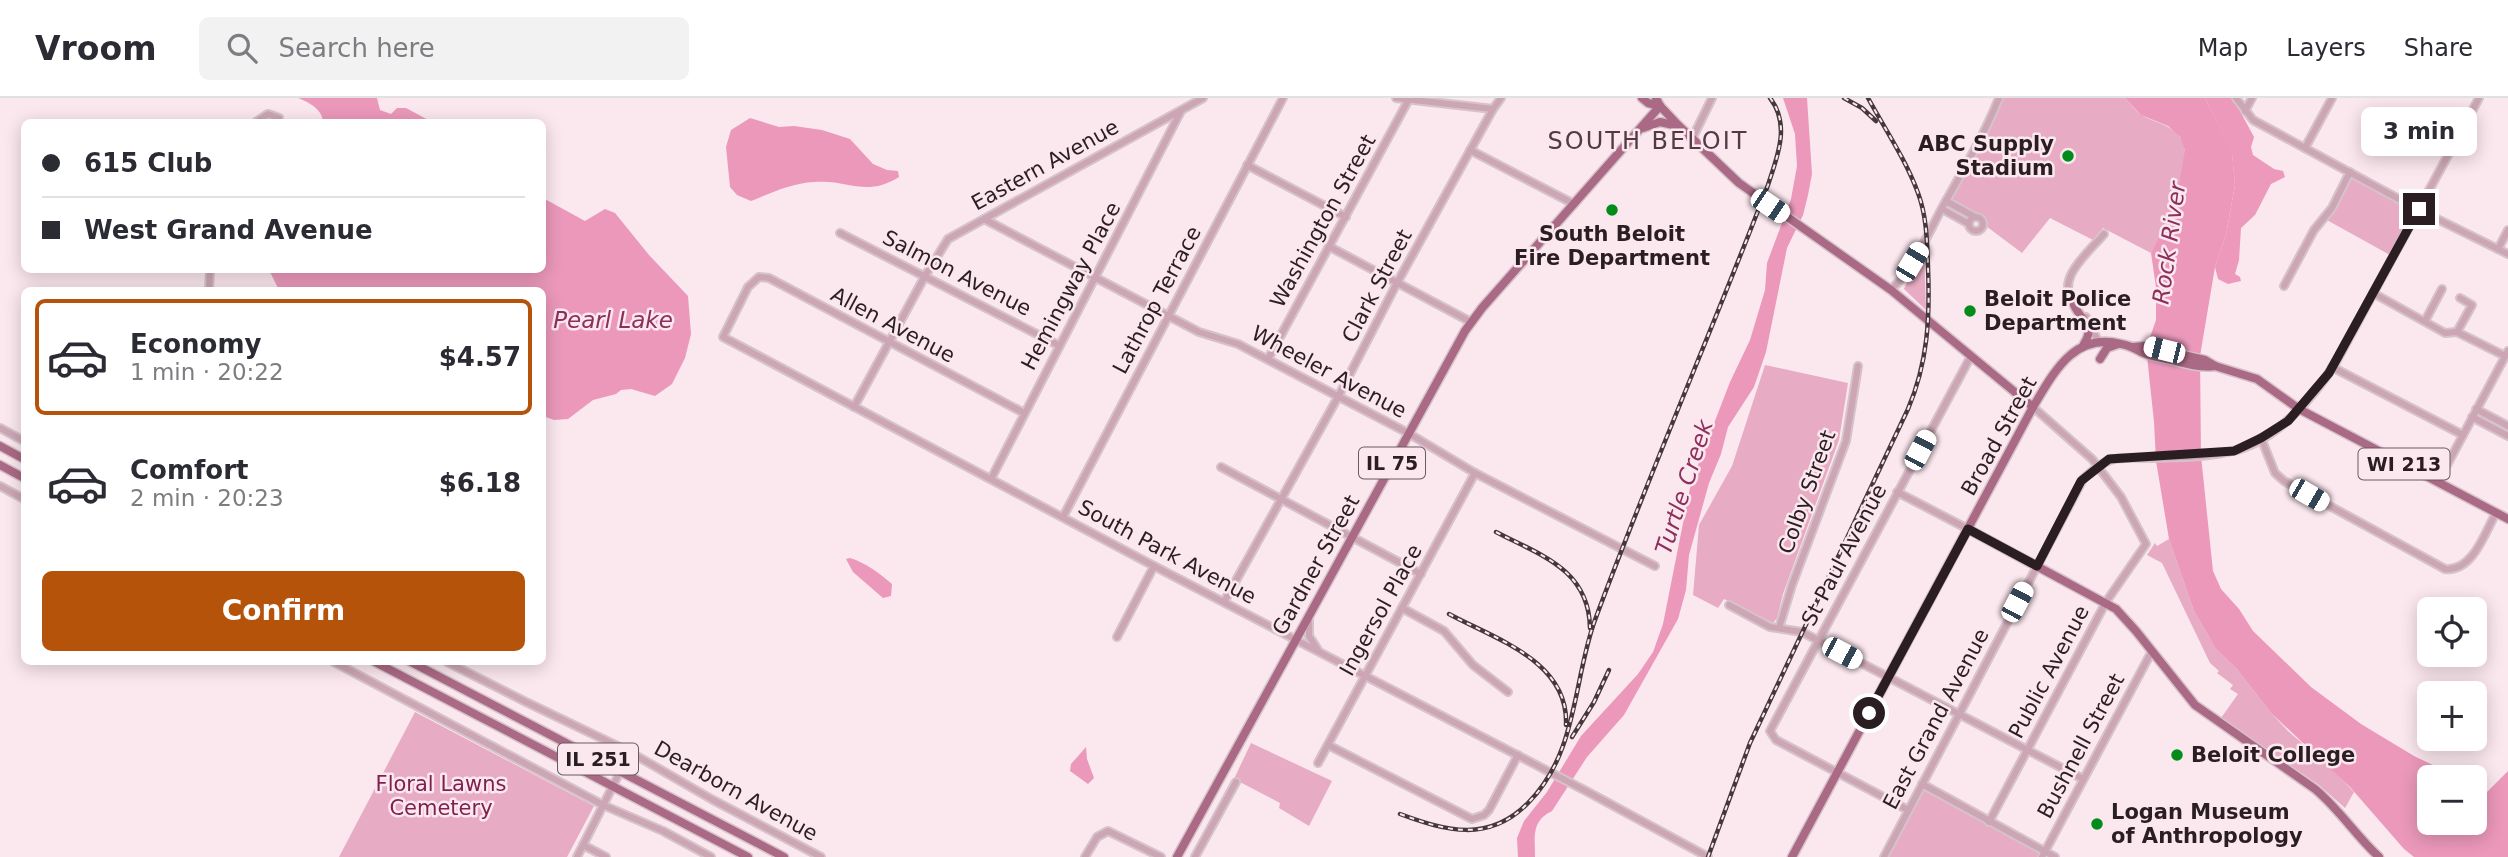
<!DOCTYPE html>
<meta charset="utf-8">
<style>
:root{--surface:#fff;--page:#f2f2f3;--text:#2b2b33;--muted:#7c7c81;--line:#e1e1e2;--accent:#b45309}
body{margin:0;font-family:"DejaVu Sans",sans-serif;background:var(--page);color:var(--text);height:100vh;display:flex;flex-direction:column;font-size:26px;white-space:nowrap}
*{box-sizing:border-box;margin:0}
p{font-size:23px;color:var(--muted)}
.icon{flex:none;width:38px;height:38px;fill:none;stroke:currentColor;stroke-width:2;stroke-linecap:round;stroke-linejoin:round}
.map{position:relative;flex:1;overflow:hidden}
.side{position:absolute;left:21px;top:189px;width:525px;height:378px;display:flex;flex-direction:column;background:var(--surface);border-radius:10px;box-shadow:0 4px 18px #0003}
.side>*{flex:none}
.hud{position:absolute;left:21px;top:21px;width:525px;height:154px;border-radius:10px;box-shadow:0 4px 18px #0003;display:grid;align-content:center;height:154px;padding:0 21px;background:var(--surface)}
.controls{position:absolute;left:2417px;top:499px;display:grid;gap:14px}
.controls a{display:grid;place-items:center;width:70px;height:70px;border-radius:10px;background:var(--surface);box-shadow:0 4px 18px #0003;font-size:35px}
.end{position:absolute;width:32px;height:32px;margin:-16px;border:9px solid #2a1e22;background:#fff;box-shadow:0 0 0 4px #fff}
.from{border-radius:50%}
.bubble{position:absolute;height:49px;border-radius:10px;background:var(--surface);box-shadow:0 4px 18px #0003;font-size:23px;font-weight:800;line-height:49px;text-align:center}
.car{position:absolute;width:21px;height:42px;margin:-21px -10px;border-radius:9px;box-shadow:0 0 5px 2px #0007;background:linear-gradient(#fff 24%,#345 0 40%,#fff 0 76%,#345 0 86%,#fff 0)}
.hud b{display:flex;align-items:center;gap:24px;height:66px;font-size:26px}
.hud b+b{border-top:2px solid var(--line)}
.hud i{width:18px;height:18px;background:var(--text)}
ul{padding:12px 0 0;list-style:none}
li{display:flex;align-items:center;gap:21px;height:116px;margin:0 14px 10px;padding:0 7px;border:4px solid transparent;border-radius:10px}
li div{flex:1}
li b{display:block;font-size:26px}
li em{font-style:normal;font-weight:800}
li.active{border-color:var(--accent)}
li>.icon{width:63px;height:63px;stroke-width:1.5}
.cta{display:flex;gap:14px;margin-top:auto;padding:14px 21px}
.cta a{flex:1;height:80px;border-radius:10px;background:var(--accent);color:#fff;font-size:28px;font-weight:800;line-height:80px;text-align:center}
header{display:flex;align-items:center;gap:42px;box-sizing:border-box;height:98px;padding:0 35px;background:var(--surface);border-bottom:2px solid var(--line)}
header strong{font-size:33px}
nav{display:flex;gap:38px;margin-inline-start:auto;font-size:24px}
.search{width:490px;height:63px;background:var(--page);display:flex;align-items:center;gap:18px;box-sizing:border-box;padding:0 24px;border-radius:10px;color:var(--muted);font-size:26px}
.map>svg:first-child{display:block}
</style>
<header>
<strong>Vroom</strong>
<div class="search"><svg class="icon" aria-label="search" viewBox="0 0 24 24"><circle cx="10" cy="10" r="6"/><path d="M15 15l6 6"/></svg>Search here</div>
<nav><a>Map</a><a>Layers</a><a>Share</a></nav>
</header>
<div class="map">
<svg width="2508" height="759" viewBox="0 0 2508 759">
<rect width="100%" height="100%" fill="#fbe7ee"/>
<g fill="#e7acc3">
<path d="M2002,0H2125C2131,6 2137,15 2145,19C2157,25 2168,26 2178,37C2201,62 2166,131 2151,155L2103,130L2093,142L2050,120L2022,155L1986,128L1982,118L1971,115L1953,104L1952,98Z"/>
<polygon points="2352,78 2415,112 2390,157 2325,121 2333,113"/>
<polygon points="1924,149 1926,212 1904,191"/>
<polygon points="1765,267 1848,285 1839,342 1783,496 1777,520 1773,525 1724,501 1718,510 1693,497 1699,427 1732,368"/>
<polygon points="2169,441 2194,513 2216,551 2237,571 2271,615 2288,633 2329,668 2354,694 2345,710 2319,687 2221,620 2238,596 2230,591 2233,587 2217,575 2219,573 2210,565 2162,465 2147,457 2155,445 2157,448"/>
<polygon points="415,614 594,708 567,759 339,759"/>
<polygon points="1251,645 1332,683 1309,728 1279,710 1280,705 1234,681"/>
<polygon points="1923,692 2040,755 2038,759 1888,759"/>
</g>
<polygon fill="#ec99bb" points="2205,0 2233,0 2254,39 2251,49 2253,57 2274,71 2283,73 2285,79 2271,86 2255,117 2241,130 2239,162 2235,176 2240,179 2241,183 2228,186 2218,181 2215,169 2226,137 2235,87 2232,55"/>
<g fill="#eb98ba">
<path d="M298,0H377L380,12L391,16L397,10H406L432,24H323C323,12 309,4 298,0Z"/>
<path d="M1783,0H1807L1812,76L1808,97L1803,117L1787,150L1766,254L1754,289L1728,329L1721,356L1709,385L1689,457L1686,492L1678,521L1624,617L1587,659L1552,713C1531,723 1535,739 1535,759H1518L1517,740L1524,723L1547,694L1581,638L1638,576L1653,554L1663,526L1691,385L1730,284L1750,242L1765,192L1767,165L1791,101L1797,68L1795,36Z"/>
<polygon points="2125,0 2205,0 2232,54 2235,87 2226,137 2215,169 2200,258 2201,358 2213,473 2221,491 2239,511 2253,533 2311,589 2361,626 2414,658 2458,679 2429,679 2429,724 2474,724 2475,693 2486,695 2508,673 2508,759 2414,759 2404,751 2350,689 2271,615 2237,571 2216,551 2194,513 2169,441 2156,363 2154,324 2147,258 2148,245 2156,222 2156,189 2151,155 2175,109 2185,52 2180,39 2168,28 2141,17"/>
<path d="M750,20L779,29L794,28L822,32L850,41L873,66L887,72L898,73L899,79C865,100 849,81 814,84C792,85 771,95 751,103L737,97L730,89L726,49L731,32Z"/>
<polygon points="543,100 585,123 605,111 615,115 649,157 688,198 691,236 685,260 672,286 655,298 631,291 621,292 616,296 593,302 568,321 554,322 543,318 542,192 281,192 278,190 269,172 542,172"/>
<path d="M850,460C866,465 879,475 892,486L891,498L883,500L853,474L846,461Z"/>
<polygon points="1086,649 1087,661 1094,680 1088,686 1070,673 1071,666"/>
</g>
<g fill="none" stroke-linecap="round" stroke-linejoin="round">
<g stroke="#d5c3c9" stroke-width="10">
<g id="minor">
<polyline points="1396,0 1493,11"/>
<polyline points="2236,0 2253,22 2419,112 2508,156"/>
<polyline points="2245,13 2252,0"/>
<polyline points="256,24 268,16 279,20 279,24"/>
<polyline points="1692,41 1712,0"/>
<polyline points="2305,50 2332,0"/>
<polyline points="1470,52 1574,106"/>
<polyline points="1247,67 1346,119"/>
<polyline points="1946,103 1975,119"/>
<polyline points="1942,111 1969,126"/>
<circle cx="1976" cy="126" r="7"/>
<polyline points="984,121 1199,234 1238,246 1408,335 1475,375 1655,468"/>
<polyline points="840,135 1058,247"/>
<polyline points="1330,149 1471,224"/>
<polyline points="2498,151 2508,132"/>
<polyline points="2284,188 2314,132 2332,110 2350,74"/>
<polyline points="209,192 210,172"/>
<path d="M1891,192C1914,169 1927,138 1942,110C1962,74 1984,38 1999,0"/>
<polyline points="2373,195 2445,235 2457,234 2505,258"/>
<path d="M2076,209C2052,183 2087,156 2104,136"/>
<polyline points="2086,219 2098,243"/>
<polyline points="2425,223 2442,191"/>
<polyline points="2457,234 2472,207 2460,200"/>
<polyline points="1268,261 1409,1"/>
<polyline points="2332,269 2463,337"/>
<polyline points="854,309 925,178 948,141 1203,0"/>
<polyline points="2476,311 2508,328"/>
<polyline points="1024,315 769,180 759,179 748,189 723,239 1154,468 1588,694 1708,759"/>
<polyline points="2472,319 2508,338"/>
<polyline points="0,330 24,343"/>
<path d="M2261,340L2275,375L2284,383L2445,471C2473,474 2485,434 2496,415"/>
<polyline points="1221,369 1421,476"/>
<polyline points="991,381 1181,13"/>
<polyline points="2438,384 2508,253"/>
<polyline points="0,388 24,401"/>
<polyline points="1897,394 1968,431"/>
<polyline points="1063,419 1283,0"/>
<polyline points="1224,504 1338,299 1397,185 1493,11 1501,0"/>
<polyline points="1729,507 1770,529 1802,534 2083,681"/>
<polyline points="1402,510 1444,533 1473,567 1508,594"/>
<polyline points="1309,519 1309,538 1318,552"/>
<polyline points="1779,530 1792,487 1846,343 1858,268"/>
<polyline points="1117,539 1154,468"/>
<polyline points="334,564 603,707 663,733 711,759"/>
<polyline points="447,564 526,604 630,654 713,702 821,759"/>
<polyline points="1328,647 1472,721 1484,717 1489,712 1518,657"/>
<polyline points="1318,665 1475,375"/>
<polyline points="1922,686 2055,759"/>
<polyline points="1908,712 1776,642 1770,633 1971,258"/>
<polyline points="1989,724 2106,504 2146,446 2121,399 2092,361 2033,309"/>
<polyline points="583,747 606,759"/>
<polyline points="577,759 630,654"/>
<polyline points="1085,759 1097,739 1108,733 1161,759"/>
<polyline points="1195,759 1236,684"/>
<path d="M1884,759L2083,381C2110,355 2118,360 2152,360C2178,359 2208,359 2233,353C2276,343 2315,299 2337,262L2479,0"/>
<polyline points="2042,759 2152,553"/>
</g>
</g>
<g stroke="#d5c3c9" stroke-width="11">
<g id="major">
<polyline points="1642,0 1648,5 1660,8"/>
<polyline points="1656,0 1660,8 1679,28 1739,85 1891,192 2033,309"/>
<polyline points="1643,30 1660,24 1678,28"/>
<path d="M2074,207C2081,223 2096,227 2084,246"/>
<polyline points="2133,249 2144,248 2205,262 2215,268 2257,281 2299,311 2508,421"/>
<polyline points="2100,261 2107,250 2118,246"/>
<polyline points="0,348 24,361"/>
<polyline points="0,367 24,380"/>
<path d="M1968,431L2116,511L2136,533L2195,607L2315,691C2340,712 2356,738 2379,759"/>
<polyline points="375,564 748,759"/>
<polyline points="411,564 784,759"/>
<polyline points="1177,759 1465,233 1482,210 1660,8"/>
<path d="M1792,759L2033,309C2054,274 2074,234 2121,246C2129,247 2134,250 2141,254C2150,258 2162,260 2172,262C2187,266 2200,270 2215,268"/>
</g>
</g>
<use href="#minor" stroke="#cca6b4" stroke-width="6"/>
<use href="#major" stroke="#aa6984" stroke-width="8"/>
<g stroke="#45383c" stroke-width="4.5">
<g id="rail">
<polyline points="1844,0 1862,10 1876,23"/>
<path d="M1496,434C1540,457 1589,471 1590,530"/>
<path d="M1449,516C1495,541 1569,563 1566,627"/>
<polyline points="1572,639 1594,604 1609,572"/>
<path d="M1400,716C1446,733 1489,745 1528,705C1578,655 1573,582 1595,522C1649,376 1712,233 1768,87C1777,59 1791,27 1770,0"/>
<path d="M1708,759L1750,645L1908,311C1928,264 1930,220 1928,169C1927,144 1927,119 1918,95C1906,62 1885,31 1868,0"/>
</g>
</g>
<use href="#rail" stroke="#fbe7ee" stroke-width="2" stroke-dasharray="5" stroke-linecap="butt"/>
</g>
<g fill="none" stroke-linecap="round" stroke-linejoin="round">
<polyline stroke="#2a1e22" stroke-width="9" points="1869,615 1968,431 2037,468 2081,383 2109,361 2234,353 2261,340 2288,323 2329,275 2419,111"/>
</g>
<g fill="#048c1a" stroke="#fbe7ee" stroke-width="2.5">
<circle cx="2068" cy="58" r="7"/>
<circle cx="1612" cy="112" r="7"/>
<circle cx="1970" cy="213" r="7"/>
<circle cx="2177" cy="657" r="7"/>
<circle cx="2097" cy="726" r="7"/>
</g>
<g text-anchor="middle" stroke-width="5" stroke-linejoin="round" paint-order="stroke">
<g fill="#fbe7ee" stroke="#695a5f" stroke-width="2">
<rect x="1359" y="349.5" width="66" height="31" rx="5"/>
<rect x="2358.5" y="350.5" width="91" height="31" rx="5"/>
<rect x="558" y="645.5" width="80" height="31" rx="5"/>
</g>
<g font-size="19" font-weight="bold" fill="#2a1e22">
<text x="1392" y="372">IL 75</text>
<text x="2404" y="373">WI 213</text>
<text x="598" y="668">IL 251</text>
</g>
<g font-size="21" font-weight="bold" fill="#2a1e22" stroke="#fbe7ee" text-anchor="start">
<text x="2054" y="53" text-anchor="end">ABC Supply<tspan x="2054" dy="24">Stadium</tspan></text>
<text x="1612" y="143" text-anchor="middle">South Beloit<tspan x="1612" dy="24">Fire Department</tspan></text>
<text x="1984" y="208">Beloit Police<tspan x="1984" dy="24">Department</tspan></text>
<text x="2191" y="664">Beloit College</text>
<text x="2111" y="721">Logan Museum<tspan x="2111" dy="24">of Anthropology</tspan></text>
</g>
<g font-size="21" fill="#2a1e22" stroke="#fbe7ee">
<text transform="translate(1045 67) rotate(-29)" y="7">Eastern Avenue</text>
<text transform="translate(1323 123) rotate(-61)" y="7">Washington Street</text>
<text transform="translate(957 175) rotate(27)" y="7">Salmon Avenue</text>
<text transform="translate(1071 188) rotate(-62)" y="7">Hemingway Place</text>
<text transform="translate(1377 188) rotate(-62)" y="7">Clark Street</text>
<text transform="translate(1157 202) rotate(-62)" y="7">Lathrop Terrace</text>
<text transform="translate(893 227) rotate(28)" y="7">Allen Avenue</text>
<text transform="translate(1329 274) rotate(28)" y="7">Wheeler Avenue</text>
<text transform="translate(1999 338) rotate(-61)" y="7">Broad Street</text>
<text transform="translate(1807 394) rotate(-70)" y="7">Colby Street</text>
<text transform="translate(1167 454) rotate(28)" y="7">South Park Avenue</text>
<text transform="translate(1844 457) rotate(-62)" y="7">St Paul Avenue</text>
<text transform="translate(1316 467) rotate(-61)" y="7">Gardner Street</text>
<text transform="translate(1381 512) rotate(-61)" y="7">Ingersol Place</text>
<text transform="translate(2049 574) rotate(-62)" y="7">Public Avenue</text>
<text transform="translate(1936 621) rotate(-62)" y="7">East Grand Avenue</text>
<text transform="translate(2081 648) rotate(-62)" y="7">Bushnell Street</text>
<text transform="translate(736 693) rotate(29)" y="7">Dearborn Avenue</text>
</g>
<g font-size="21" fill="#7e1f50" stroke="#fbe7ee">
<text x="441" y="693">Floral Lawns<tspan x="441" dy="24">Cemetery</tspan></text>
</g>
<g font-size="23" font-style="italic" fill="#8d2e5d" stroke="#fbe7ee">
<text transform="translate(2169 145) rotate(-82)" y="8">Rock River</text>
<text x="613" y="230">Pearl Lake</text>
<text transform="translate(1684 389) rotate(-72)" y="8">Turtle Creek</text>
</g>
<g font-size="24" letter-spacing="2" fill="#523943" stroke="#fbe7ee">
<text x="1648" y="51">SOUTH BELOIT</text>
</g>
</g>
</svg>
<div class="controls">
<a><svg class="icon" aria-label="locate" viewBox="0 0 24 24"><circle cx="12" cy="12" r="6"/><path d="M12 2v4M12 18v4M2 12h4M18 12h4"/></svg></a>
<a>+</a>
<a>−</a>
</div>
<i class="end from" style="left:1869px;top:615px"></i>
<i class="end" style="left:2419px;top:111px"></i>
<div class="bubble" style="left:2361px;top:9px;width:116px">3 min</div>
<i class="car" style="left:1770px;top:108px;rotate:124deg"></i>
<i class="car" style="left:1912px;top:164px;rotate:31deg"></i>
<i class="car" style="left:2164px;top:252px;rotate:284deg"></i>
<i class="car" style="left:1920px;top:352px;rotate:28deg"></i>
<i class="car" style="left:2309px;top:397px;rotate:120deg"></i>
<i class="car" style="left:2017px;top:504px;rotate:28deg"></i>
<i class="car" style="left:1842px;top:555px;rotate:118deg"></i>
<div class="hud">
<b><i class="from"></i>615 Club</b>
<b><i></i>West Grand Avenue</b>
</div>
<section class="side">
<ul>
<li class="active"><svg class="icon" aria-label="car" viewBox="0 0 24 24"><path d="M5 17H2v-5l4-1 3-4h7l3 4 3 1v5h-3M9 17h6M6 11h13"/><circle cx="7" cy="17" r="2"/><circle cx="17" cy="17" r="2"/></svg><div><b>Economy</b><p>1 min · 20:22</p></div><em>$4.57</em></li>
<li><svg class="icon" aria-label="car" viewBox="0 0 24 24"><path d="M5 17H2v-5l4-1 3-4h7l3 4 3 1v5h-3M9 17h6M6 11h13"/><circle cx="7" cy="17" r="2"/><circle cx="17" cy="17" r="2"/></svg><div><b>Comfort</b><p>2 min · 20:23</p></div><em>$6.18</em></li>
</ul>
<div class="cta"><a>Confirm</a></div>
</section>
</div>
